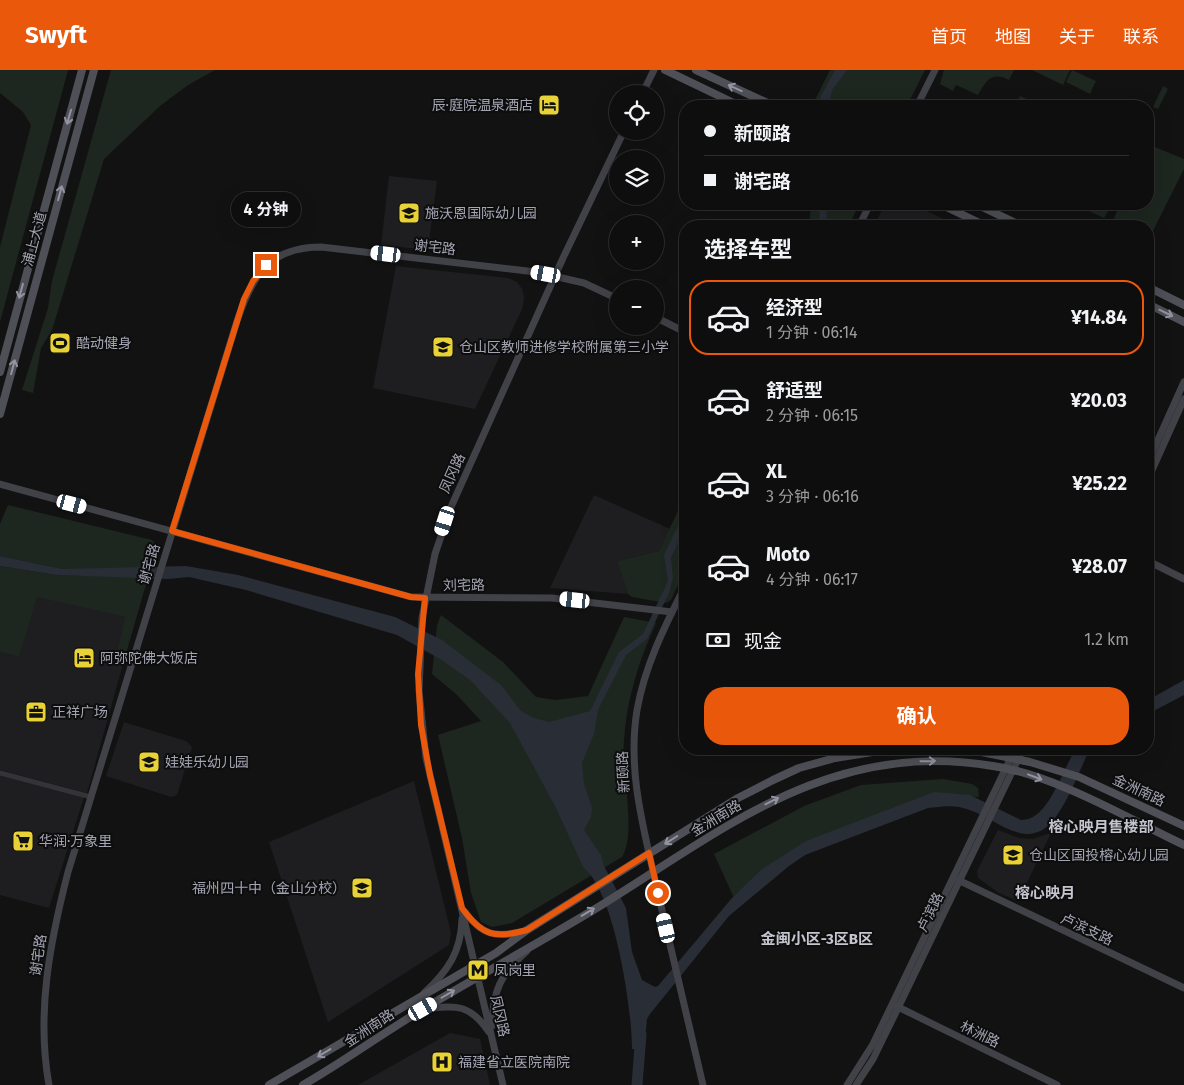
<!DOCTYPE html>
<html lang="zh">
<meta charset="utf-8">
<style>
:root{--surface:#0e0e0e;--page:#171717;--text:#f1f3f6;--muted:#9b9c9e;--line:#2e2e2e;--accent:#ea580c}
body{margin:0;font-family:"Fira Sans","Noto Sans SC",sans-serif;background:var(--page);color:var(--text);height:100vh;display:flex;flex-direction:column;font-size:19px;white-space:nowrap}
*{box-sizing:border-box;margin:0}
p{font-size:16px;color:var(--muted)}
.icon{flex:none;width:28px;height:28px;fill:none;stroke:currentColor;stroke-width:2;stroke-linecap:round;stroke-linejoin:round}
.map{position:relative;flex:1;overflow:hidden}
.sheet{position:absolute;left:679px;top:150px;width:475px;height:535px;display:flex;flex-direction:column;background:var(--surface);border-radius:20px;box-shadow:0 5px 20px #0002,0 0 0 1px var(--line)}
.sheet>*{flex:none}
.banner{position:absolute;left:679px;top:30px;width:475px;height:110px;border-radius:20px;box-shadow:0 5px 20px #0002,0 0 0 1px var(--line);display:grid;align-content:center;height:110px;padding:0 25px;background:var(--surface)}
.fabs{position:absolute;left:609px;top:15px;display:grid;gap:10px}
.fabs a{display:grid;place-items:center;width:55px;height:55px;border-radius:50%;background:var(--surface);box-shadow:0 5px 20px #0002,0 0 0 1px var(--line);font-size:25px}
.end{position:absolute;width:22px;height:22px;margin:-11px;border:6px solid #ea580c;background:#fff;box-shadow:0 0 0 2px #fff}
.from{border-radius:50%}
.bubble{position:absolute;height:35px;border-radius:18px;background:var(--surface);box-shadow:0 5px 20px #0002,0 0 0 1px var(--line);font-size:16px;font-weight:700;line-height:35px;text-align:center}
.car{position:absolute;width:15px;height:30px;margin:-15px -8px;border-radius:6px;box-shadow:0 0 4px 1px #0007;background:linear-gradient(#fff 24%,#345 0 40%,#fff 0 76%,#345 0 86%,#fff 0)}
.banner b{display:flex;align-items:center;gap:18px;height:48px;font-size:19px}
.banner b+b{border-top:1px solid var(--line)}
.banner i{width:12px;height:12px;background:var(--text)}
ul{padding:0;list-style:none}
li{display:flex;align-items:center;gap:15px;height:75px;margin:0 10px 8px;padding:0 15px;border:2px solid transparent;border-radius:20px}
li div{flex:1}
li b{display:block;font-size:19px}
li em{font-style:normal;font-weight:700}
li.selected{border-color:var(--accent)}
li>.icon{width:45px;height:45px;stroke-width:1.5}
h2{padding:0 25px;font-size:22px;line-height:60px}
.pay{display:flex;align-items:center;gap:12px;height:55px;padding:0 25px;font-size:19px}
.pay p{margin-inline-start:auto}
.cta{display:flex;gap:10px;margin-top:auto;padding:10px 25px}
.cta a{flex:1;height:58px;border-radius:20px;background:var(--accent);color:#fff;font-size:20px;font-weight:700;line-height:58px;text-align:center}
header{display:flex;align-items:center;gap:30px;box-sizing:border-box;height:70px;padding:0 25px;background:var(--accent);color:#fff}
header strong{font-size:24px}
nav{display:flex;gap:28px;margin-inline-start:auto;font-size:18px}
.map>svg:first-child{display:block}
</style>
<header>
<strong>Swyft</strong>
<nav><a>首页</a><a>地图</a><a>关于</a><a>联系</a></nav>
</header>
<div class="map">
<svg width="1184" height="1015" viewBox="0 0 1184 1015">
<rect width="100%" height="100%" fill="#121213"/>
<g fill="#1e1e20">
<polygon points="389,106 437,111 428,180 381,175"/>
<polygon points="885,134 912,134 954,154 953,156 874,156"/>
<polygon points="396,196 508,208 517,212 522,219 524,226 523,237 475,339 373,318"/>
<polygon points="594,425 670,459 659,481 617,491 628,524 550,518"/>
<polygon points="36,526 126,547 117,582 125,587 87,723 0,700 0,582 19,587"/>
<polygon points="124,652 186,671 192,677 177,725 171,727 106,706"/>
<polygon points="0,705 84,727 49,838 0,825"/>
<polygon points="414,711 451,863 449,875 328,952 269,772"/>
<polygon points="998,760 1019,768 1032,769 1051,763 1018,831 999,823 978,808 977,801"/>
<polygon points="450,963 480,969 490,1015 358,1015"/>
</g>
<g fill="#1e2620">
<polygon points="0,0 68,0 0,252 0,177 31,55 23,42 0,23"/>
<polygon points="111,0 215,0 188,15 160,36 104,89 52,260 41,278 33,323 22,320 48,238 52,211"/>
<polygon points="830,0 925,0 907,36 812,36"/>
<path d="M944,0H1014L1009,10C991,1 986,11 978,25L956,15L953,21L940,14Z"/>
<polygon points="1032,0 1070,0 1063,15"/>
<polygon points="1072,0 1096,11 1090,24 1066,12"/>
<polygon points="1163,16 1168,19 1158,39 1153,37"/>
<polygon points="1020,26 1042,36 1015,36"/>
<polygon points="1150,75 1184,89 1184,99 1151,165 1148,167 1148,156 1121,156 1113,151 1120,134 1148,134 1148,79"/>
<polygon points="811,134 859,134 849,156 809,156"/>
<polygon points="1074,134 1112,134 1104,148"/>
<polygon points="685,426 685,500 671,530 666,533 632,527 628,524 617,491 659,481"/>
<polygon points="8,435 152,470 158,477 151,496 145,499 63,499 0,486 0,454"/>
<polygon points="0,496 56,505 139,507 147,511 125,587 117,582 125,547 37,527 19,587 0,582"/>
<path d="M441,545L503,592L536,627L556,630L588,626L624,547L656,553C639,590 627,628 624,670C621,701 637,764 622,787L512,853L492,857L481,852L471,823L462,768L438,665L481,651L456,624L432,604L437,555Z"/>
<polygon points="943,709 972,714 978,718 979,727 934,724 850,757 734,828 714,784 804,736 861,715"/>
</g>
<g fill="#292d36">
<polygon points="835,0 847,0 832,20 828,36 819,36 821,26"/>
<polygon points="820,134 827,134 826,156 819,156"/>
<path d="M685,441V458L671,488L673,508L669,523L647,569L626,585L598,640L594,664L582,693L584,714L592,738L591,747L584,760L601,785L604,796L626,838L632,882L642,910L655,917L658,916L732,828L761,800L806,771L934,722L970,725L1021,750C1049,751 1062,699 1076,679H1090C1079,701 1070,728 1055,748C1025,787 994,743 959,737C948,735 938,737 928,738L805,785L789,796L729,846L650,944L647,949L644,980L632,979C632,939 615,822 583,797L556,738L510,653L470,610L440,589L397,565L246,520L189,507L168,509L56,505L0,496V486L63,499L186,496L238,505L395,547L442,570L501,615L521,641L534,648L549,652L590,641L619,582L643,564L668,511L664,485Z"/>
<polygon points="1184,610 1184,625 1148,644 1148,630"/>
</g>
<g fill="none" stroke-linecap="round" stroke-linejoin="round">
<polyline stroke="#292d36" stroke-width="11" points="637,1015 641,964"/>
<polyline stroke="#333338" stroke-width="5" points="0,703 91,727"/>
<g stroke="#414148" stroke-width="7">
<polyline points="642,24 654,0"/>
<polyline points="917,36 935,0"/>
<polyline points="859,156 870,134"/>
<polyline points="655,247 685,262"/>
<polyline points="1148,392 1184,312"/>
<polyline points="1148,409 1184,329"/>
<polyline points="0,414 411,527 552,528 672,542"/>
<polyline points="1148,491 1184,509"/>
<path d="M685,516C665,556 645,595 637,640C627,702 644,759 657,819C672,885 688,950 703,1015"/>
<polyline points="956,809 1184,918"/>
<path d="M465,842C482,866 497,868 525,861"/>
<path d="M424,923C448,901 461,882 462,849"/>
<polyline points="896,936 1057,1015"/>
<path d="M425,939C457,935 470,934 489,962"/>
<path d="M492,956C493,920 500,905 527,881"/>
<path d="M49,1015C36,943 50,872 68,802L237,251C252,206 269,177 321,177L536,202L584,213L618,229"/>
<polyline points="503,1015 426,688 419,621 422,548 435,484 451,437 563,188 624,61"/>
<polyline points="847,1015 873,974 1015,679"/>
<polyline points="856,1015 873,989 898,938 1023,679"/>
</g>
<g stroke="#4f4f57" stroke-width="8">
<polyline points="665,0 740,36"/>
<polyline points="696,0 774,36"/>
<polyline points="940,134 986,156"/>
<polyline points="976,134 1022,156"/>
<polyline points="1148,217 1184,235"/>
<polyline points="1148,234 1184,252"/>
<polyline points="0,302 82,0"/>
<polyline points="0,344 94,0"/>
<polyline points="967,679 1030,692 1079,707 1184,756"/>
<polyline points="269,1015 496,883 527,860 738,728 773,710 799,698 835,688 891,679"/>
<path d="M303,1015C343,992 380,965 420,941C478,906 537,874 595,839C725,759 829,669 993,696C1055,705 1127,748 1184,775"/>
</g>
</g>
<defs><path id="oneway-shaft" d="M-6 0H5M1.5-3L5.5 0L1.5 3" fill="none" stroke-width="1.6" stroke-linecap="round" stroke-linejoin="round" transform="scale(1.25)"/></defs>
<g stroke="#9394a1">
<use href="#oneway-shaft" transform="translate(735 18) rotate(-155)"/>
<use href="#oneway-shaft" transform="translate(69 47) rotate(106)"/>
<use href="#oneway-shaft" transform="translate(60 123) rotate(-75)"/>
<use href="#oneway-shaft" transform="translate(21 221) rotate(105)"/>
<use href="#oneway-shaft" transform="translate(1166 243) rotate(26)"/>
<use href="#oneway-shaft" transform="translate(13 297) rotate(-75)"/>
<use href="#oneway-shaft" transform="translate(928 691) rotate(-1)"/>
<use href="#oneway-shaft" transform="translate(1035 707) rotate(21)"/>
<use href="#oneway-shaft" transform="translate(772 731) rotate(-27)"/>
<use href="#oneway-shaft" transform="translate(671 770) rotate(148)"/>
<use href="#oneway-shaft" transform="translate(588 842) rotate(-31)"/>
<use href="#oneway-shaft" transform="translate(448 924) rotate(-30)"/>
<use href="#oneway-shaft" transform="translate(324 983) rotate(149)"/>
</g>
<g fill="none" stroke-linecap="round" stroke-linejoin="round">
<path stroke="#ea580c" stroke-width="6" d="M266,195L253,211L244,229L172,461L411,527L425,528L418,604L421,655L430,705L462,838C482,866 495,869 527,860L649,783L658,823"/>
</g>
<defs>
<g id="hotel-square" transform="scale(1.125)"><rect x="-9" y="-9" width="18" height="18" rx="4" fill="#e8d235" stroke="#0d0d0e"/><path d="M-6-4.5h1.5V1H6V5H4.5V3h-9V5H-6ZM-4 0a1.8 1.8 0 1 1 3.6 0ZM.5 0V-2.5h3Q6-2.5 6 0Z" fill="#111"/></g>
<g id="school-square" transform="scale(1.125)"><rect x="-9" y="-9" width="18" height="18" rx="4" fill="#e8d235" stroke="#0d0d0e"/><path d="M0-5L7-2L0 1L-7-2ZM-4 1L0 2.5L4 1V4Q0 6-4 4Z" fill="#111"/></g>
<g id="stadium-square" transform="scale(1.125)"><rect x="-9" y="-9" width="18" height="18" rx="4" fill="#e8d235" stroke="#0d0d0e"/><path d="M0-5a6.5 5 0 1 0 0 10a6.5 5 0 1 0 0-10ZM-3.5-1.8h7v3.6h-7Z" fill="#111"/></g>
<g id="office-square" transform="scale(1.125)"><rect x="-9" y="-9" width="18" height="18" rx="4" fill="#e8d235" stroke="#0d0d0e"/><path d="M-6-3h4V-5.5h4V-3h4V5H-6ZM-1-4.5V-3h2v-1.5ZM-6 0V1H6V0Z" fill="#111"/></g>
<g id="supermarket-square" transform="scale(1.125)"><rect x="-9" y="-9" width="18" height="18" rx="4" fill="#e8d235" stroke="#0d0d0e"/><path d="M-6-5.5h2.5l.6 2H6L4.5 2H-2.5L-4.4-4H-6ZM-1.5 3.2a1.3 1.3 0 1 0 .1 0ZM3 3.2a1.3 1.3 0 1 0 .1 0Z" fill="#111"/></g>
<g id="metro-square" transform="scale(1.125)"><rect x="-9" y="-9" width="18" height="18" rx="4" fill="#e8d235" stroke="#0d0d0e"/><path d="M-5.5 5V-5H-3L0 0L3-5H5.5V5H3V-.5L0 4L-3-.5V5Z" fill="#111"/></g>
<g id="hospital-square" transform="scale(1.125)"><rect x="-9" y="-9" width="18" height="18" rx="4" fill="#e8d235" stroke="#0d0d0e"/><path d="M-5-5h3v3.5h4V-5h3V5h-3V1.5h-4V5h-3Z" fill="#111"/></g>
</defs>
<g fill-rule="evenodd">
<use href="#hotel-square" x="549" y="35"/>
<use href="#school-square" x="409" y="143"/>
<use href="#stadium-square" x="60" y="273"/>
<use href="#school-square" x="443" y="277"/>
<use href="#hotel-square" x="84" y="588"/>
<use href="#office-square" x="36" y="642"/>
<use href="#school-square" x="149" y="692"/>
<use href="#supermarket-square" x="23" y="771"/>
<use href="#school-square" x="1013" y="785"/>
<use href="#school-square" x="362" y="818"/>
<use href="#metro-square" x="478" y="900"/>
<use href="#hospital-square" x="442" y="992"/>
</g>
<g text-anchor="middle" stroke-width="4" stroke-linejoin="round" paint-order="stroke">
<g font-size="14" fill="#a4a5b3" stroke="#0d0d0e" text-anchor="start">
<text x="533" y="40" text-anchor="end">辰·庭院温泉酒店</text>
<text x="425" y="148">施沃恩国际幼儿园</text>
<text x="76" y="278">酷动健身</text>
<text x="459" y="282">仓山区教师进修学校附属第三小学</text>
<text x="100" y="593">阿弥陀佛大饭店</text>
<text x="52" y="647">正祥广场</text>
<text x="165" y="697">娃娃乐幼儿园</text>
<text x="39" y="776">华润·万象里</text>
<text x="1029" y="790">仓山区国投榕心幼儿园</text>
<text x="346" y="823" text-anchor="end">福州四十中（金山分校）</text>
<text x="494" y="905">凤岗里</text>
<text x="458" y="997">福建省立医院南院</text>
</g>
<g font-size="14" fill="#a4a5b3" stroke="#0d0d0e">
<text transform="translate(34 169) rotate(-75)" y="5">浦上大道</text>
<text transform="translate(435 177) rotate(7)" y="5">谢宅路</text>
<text transform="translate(452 403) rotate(-66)" y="5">凤冈路</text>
<text transform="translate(149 494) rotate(-73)" y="5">谢宅路</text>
<text transform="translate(464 515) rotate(-1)" y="5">刘宅路</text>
<text transform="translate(623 702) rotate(-93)" y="5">新颐路</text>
<text transform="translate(1139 720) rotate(25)" y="5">金洲南路</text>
<text transform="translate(716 748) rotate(-31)" y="5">金洲南路</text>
<text transform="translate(930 842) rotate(-64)" y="5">卢滨路</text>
<text transform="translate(1087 859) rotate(25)" y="5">卢滨支路</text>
<text transform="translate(38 885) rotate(-81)" y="5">谢宅路</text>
<text transform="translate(500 946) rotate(77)" y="5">凤冈路</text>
<text transform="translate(369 958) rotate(-33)" y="5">金洲南路</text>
<text transform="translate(980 964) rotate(26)" y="5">林洲路</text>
</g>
<g font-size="15" font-weight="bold" fill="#c4c5cf" stroke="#0d0d0e">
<text x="1101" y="762">榕心映月售楼部</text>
<text x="1045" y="828">榕心映月</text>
<text x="817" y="874">金闽小区-3区B区</text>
</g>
</g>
</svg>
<div class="fabs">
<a><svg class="icon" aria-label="locate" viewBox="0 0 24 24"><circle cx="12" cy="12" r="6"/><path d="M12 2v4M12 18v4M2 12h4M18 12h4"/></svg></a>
<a><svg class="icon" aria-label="layers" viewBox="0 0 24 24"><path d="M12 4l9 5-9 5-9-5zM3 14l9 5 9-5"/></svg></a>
<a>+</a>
<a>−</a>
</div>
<i class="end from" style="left:658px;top:823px"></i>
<i class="end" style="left:266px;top:195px"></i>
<div class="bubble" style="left:231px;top:122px;width:70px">4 分钟</div>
<i class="car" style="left:386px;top:184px;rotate:277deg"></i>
<i class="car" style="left:546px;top:204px;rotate:280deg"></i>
<i class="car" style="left:72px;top:434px;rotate:105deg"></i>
<i class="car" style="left:445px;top:451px;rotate:198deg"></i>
<i class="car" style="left:575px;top:530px;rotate:276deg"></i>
<i class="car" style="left:666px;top:858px;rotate:347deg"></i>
<i class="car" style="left:423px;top:939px;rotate:60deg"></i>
<div class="banner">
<b><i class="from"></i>新颐路</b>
<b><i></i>谢宅路</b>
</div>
<section class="sheet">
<h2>选择车型</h2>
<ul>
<li class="selected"><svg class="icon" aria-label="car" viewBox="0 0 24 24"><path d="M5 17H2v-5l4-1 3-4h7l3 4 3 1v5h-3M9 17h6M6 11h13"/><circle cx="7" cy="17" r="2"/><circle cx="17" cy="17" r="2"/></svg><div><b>经济型</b><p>1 分钟 · 06:14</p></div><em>¥14.84</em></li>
<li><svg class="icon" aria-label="car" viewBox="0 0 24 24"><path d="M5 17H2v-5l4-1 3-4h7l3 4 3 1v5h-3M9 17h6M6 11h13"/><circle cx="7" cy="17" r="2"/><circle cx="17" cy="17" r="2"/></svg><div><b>舒适型</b><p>2 分钟 · 06:15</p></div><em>¥20.03</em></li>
<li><svg class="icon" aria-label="car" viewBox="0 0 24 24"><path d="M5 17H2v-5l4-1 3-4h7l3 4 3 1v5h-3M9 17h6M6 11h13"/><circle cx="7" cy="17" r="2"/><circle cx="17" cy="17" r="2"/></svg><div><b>XL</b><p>3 分钟 · 06:16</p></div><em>¥25.22</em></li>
<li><svg class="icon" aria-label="car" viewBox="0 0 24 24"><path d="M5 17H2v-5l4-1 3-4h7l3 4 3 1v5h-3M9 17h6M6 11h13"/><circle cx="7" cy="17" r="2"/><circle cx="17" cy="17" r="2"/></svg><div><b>Moto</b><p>4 分钟 · 06:17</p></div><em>¥28.07</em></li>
</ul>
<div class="pay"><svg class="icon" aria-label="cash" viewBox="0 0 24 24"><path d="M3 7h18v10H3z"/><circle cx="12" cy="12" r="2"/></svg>现金<p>1.2 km</p></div>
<div class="cta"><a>确认</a></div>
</section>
</div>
